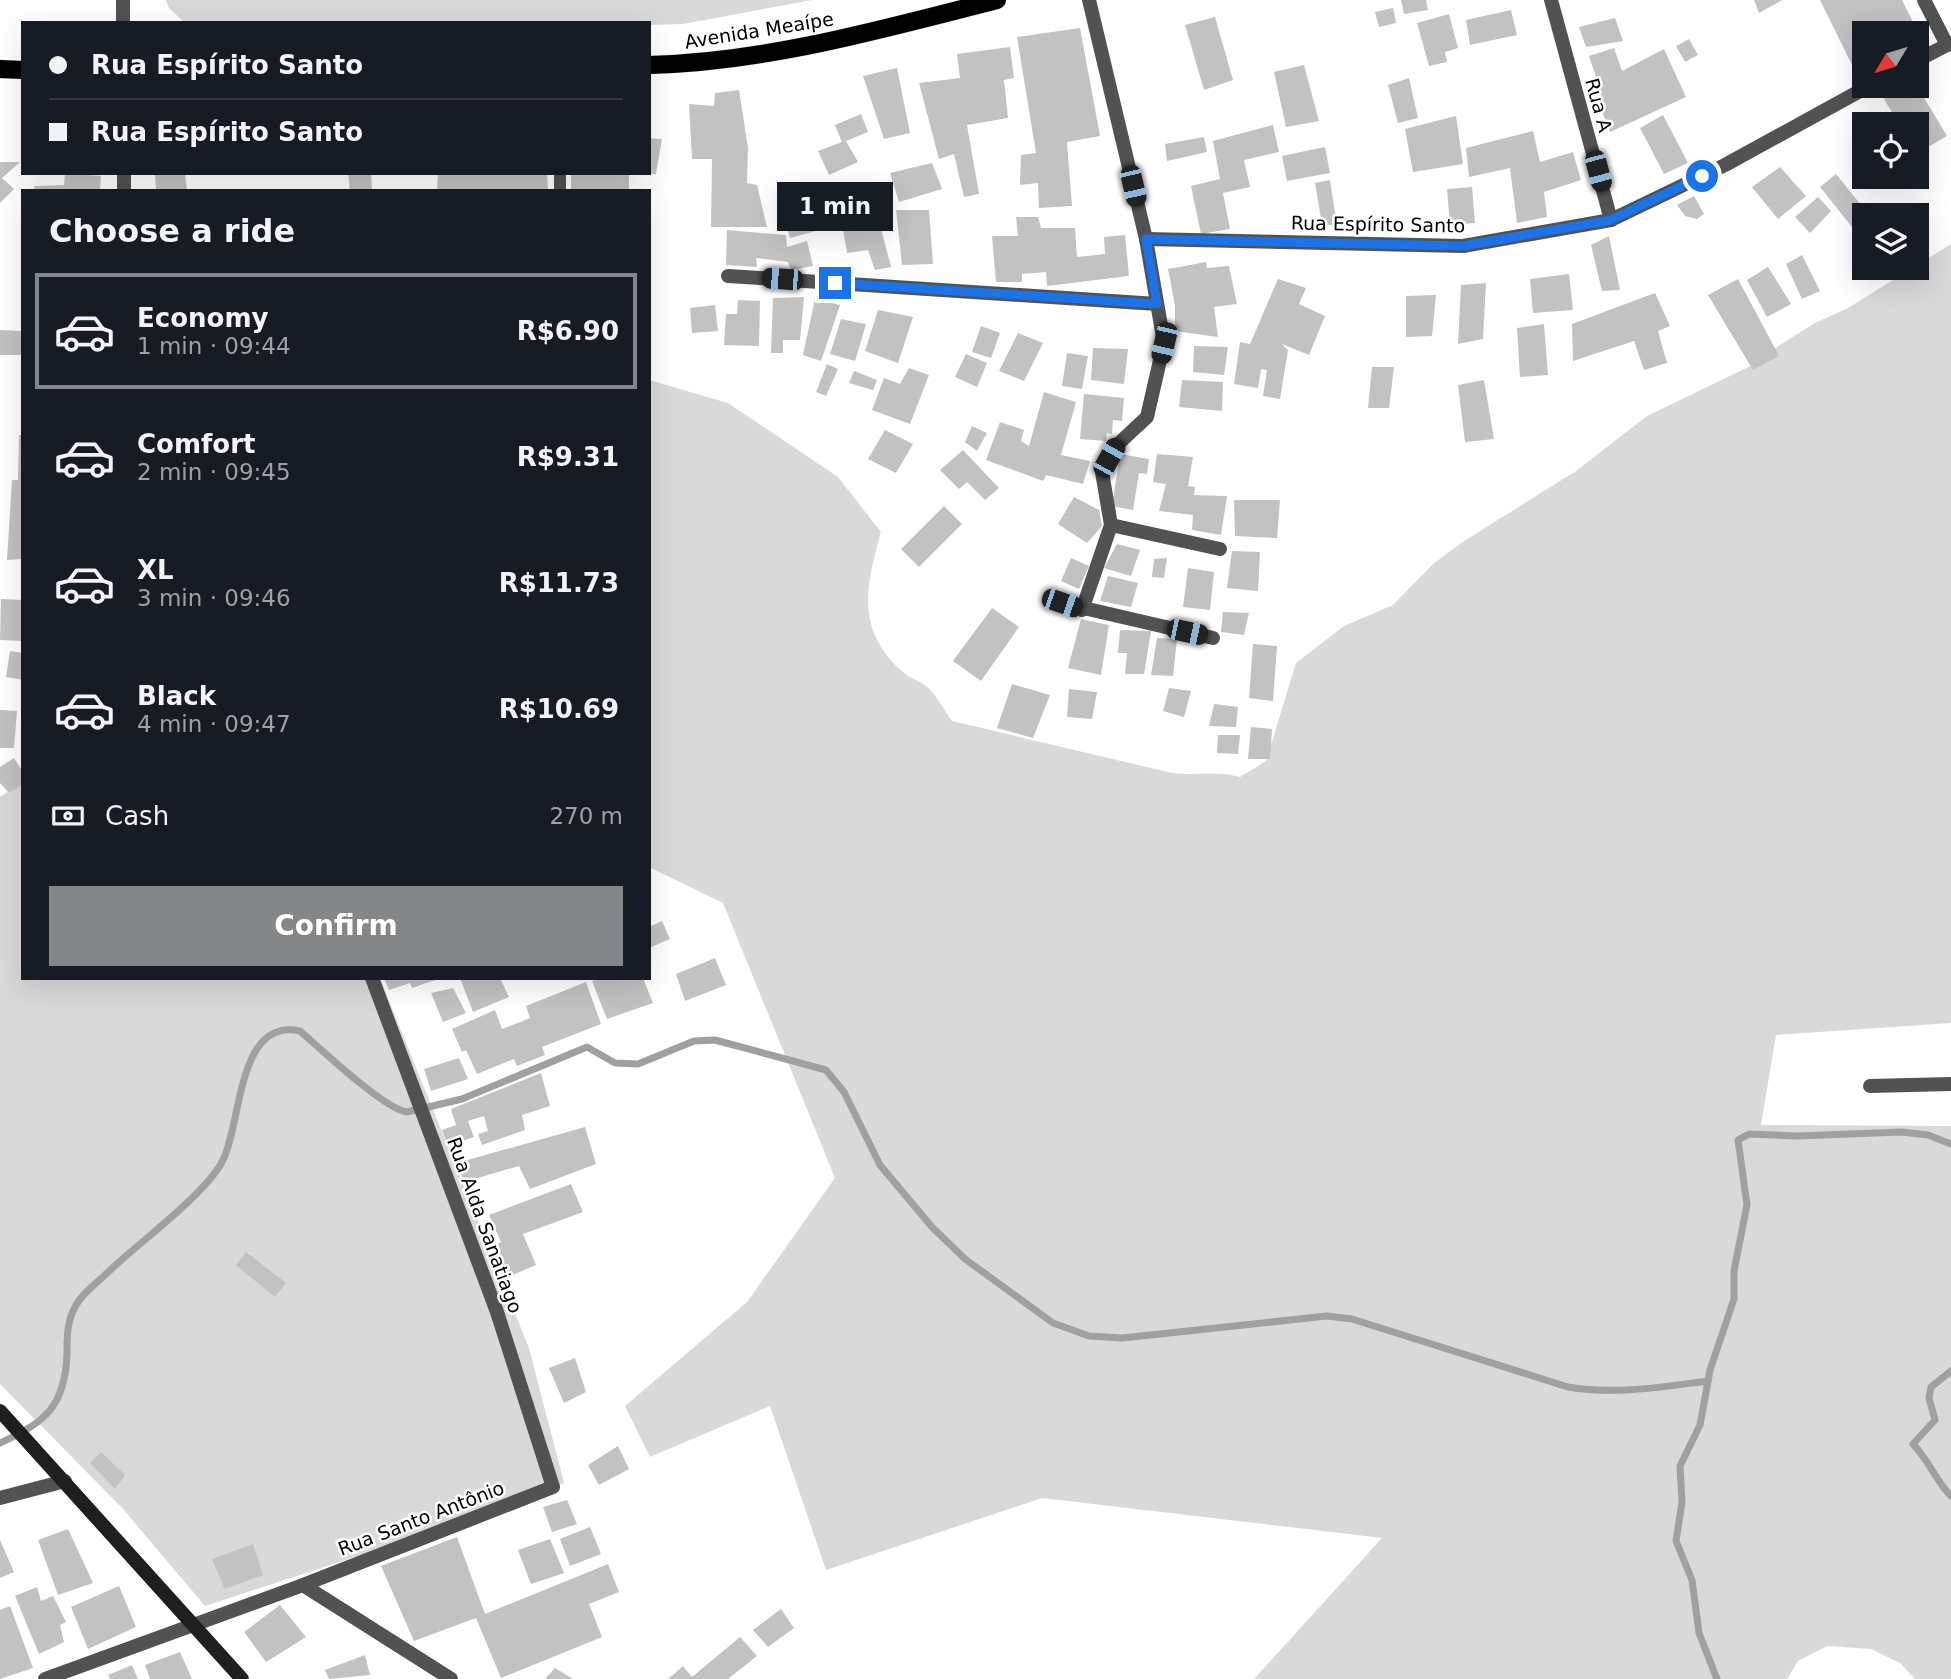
<!DOCTYPE html>
<meta charset="utf-8">
<style>
:root{--surface:#171b24;--page:#242831;--text:#f1f3f6;--muted:#9ea1a6;--line:#363941;--accent:#858687}
body{margin:0;font-family:"DejaVu Sans",sans-serif;background:var(--page);color:var(--text);height:100vh;display:flex;flex-direction:column;font-size:26px;white-space:nowrap}
*{box-sizing:border-box;margin:0}
p{font-size:23px;color:var(--muted)}
.icon{flex:none;width:38px;height:38px;fill:none;stroke:currentColor;stroke-width:2;stroke-linecap:round;stroke-linejoin:round}
.map{position:relative;flex:1;overflow:hidden}
.drawer{position:absolute;left:21px;top:189px;width:630px;height:791px;display:flex;flex-direction:column;background:var(--surface);border-radius:0px;box-shadow:0 7px 28px #0002}
.drawer>*{flex:none}
.guide{position:absolute;left:21px;top:21px;width:630px;height:154px;border-radius:0px;box-shadow:0 7px 28px #0002;display:grid;align-content:center;height:154px;padding:0 28px;background:var(--surface)}
.needle{width:46px;rotate:232deg}
.tools{position:absolute;left:1852px;top:21px;display:grid;gap:14px}
.tools a{display:grid;place-items:center;width:77px;height:77px;border-radius:0px;background:var(--surface);box-shadow:0 7px 28px #0002;font-size:35px}
.end{position:absolute;width:32px;height:32px;margin:-16px;border:9px solid #1a73e8;background:#fff;box-shadow:0 0 0 4px #fff}
.from{border-radius:50%}
.bubble{position:absolute;height:49px;border-radius:0px;background:var(--surface);box-shadow:0 7px 28px #0002;font-size:23px;font-weight:700;line-height:49px;text-align:center}
.car{position:absolute;width:21px;height:42px;margin:-21px -10px;border-radius:9px;box-shadow:0 0 5px 2px #0007;background:linear-gradient(#222 24%,#8ab4d8 0 40%,#222 0 76%,#8ab4d8 0 86%,#222 0)}
.guide b{display:flex;align-items:center;gap:24px;height:66px;font-size:26px}
.guide b+b{border-top:2px solid var(--line)}
.guide i{width:18px;height:18px;background:var(--text)}
ul{padding:0;list-style:none}
li{display:flex;align-items:center;gap:21px;height:116px;margin:0 14px 10px;padding:0 14px;border:4px solid transparent;border-radius:0px}
li div{flex:1}
li b{display:block;font-size:26px}
li em{font-style:normal;font-weight:700}
li.on{border-color:var(--accent)}
li>.icon{width:63px;height:63px;stroke-width:1.5}
h2{padding:0 28px;font-size:32px;line-height:84px}
.pay{display:flex;align-items:center;gap:18px;height:77px;padding:0 28px;font-size:26px}
.pay p{margin-inline-start:auto}
.cta{display:flex;gap:14px;margin-top:auto;padding:14px 28px}
.cta a{flex:1;height:80px;border-radius:0px;background:var(--accent);color:#fff;font-size:28px;font-weight:700;line-height:80px;text-align:center}
.map>svg:first-child{display:block}
</style>
<div class="map">
<svg width="1951" height="1679" viewBox="0 0 1951 1679">
<rect width="100%" height="100%" fill="#fff"/>
<g fill="#d9d9d9">
<polygon points="166,0 812,0 683,24 649,25 185,23 169,8"/>
<path d="M1951,244V1023L1776,1035L1761,1125L1951,1126V1679H1915L1900,1663L1871,1649L1827,1646L1798,1661L1787,1679H1254L1382,1538L1042,1498L826,1570L770,1406L650,1457L625,1406L747,1302L835,1178L723,903L649,867V380L728,403L838,477L881,532C866,586 855,630 903,672C909,678 919,680 926,686C936,694 944,710 952,721L1172,773C1195,776 1217,771 1240,777L1266,761L1296,663L1344,626L1393,605L1433,564L1461,543L1576,471L1647,416L1763,360L1777,347L1813,324L1848,308Z"/>
<polygon points="23,782 23,978 380,978 529,1348 564,1483 498,1510 205,1606 123,1509 0,1384 0,797"/>
</g>
<g fill="none" stroke-linecap="round" stroke-linejoin="round">
<g stroke="#a0a0a0" stroke-width="7">
<path d="M1951,1371L1931,1387L1929,1398L1935,1420L1913,1444C1930,1462 1936,1481 1951,1496"/>
<path d="M0,1443C46,1422 65,1406 67,1354C67,1338 67,1321 75,1307C81,1295 94,1285 104,1276C134,1246 203,1197 222,1162C242,1126 236,1017 300,1031C320,1048 385,1110 407,1112L462,1099L587,1047L615,1063L638,1064L694,1041L715,1040L826,1070L844,1092L880,1165L932,1227L965,1259L1053,1323L1089,1336L1122,1338L1327,1316L1352,1319L1568,1387C1615,1395 1661,1387 1708,1381"/>
<polyline points="1717,1679 1699,1633 1692,1580 1676,1541 1682,1502 1680,1466 1700,1425 1710,1370 1734,1299 1734,1271 1747,1205 1738,1140 1749,1134 1797,1136 1902,1132 1928,1135 1951,1144"/>
</g>
</g>
<g fill="#c2c2c2">
<polygon points="1401,0 1426,0 1428,10 1404,14"/>
<polygon points="1754,0 1782,0 1759,13"/>
<polygon points="1820,0 1902,0 1919,34 1864,33 1864,64 1854,69"/>
<polygon points="1393,8 1396,23 1379,27 1375,12"/>
<polygon points="1511,10 1517,35 1470,45 1466,20"/>
<polygon points="1449,14 1458,48 1445,52 1447,62 1429,66 1417,23"/>
<polygon points="1215,17 1233,80 1204,90 1185,25"/>
<polygon points="1615,18 1623,41 1586,47 1579,27"/>
<polygon points="1080,28 1100,136 1067,142 1072,206 1039,208 1038,183 1020,185 1021,155 1036,153 1017,37"/>
<polygon points="1689,39 1698,55 1685,62 1676,46"/>
<polygon points="1010,47 1014,78 1004,80 1008,118 967,125 979,194 964,197 954,154 939,159 919,83 960,78 957,54"/>
<polygon points="1614,48 1622,71 1664,49 1686,97 1610,132 1592,86 1598,83 1589,56"/>
<polygon points="1304,65 1319,121 1286,127 1274,72"/>
<polygon points="897,68 910,133 884,139 863,76"/>
<polygon points="1409,78 1418,118 1398,123 1388,85"/>
<polygon points="1906,86 1917,86 1947,136 1916,154 1916,124 1899,124 1884,99"/>
<polygon points="739,90 748,148 747,183 757,185 767,227 711,227 712,159 692,159 689,104 714,106 715,93"/>
<polygon points="861,114 868,132 846,141 858,162 829,175 818,151 842,142 835,125"/>
<polygon points="1663,115 1688,163 1664,174 1640,128"/>
<polygon points="1456,116 1463,164 1413,172 1405,129"/>
<polygon points="1273,125 1279,152 1244,160 1250,187 1223,193 1230,229 1201,234 1191,186 1220,179 1213,141"/>
<polygon points="1533,131 1540,162 1573,152 1581,180 1544,192 1547,217 1517,223 1510,168 1469,177 1466,148"/>
<polygon points="1864,132 1864,156 1853,143"/>
<polygon points="1204,137 1207,152 1167,161 1165,144"/>
<polygon points="649,138 662,139 656,174 649,174"/>
<polygon points="1325,147 1330,173 1287,181 1282,156"/>
<polygon points="0,162 20,162 2,178 14,189 0,203"/>
<polygon points="932,163 942,189 899,202 890,173"/>
<polygon points="1780,167 1806,196 1778,219 1752,187"/>
<polygon points="65,173 101,176 100,191 35,191 34,186 64,185"/>
<polygon points="155,173 185,173 187,191 156,191"/>
<polygon points="348,173 371,173 372,191 350,191"/>
<polygon points="438,173 547,173 548,191 437,191"/>
<rect x="571" y="173" width="58" height="18"/>
<polygon points="1836,174 1869,215 1864,215 1864,242 1820,187"/>
<polygon points="1330,180 1337,226 1322,224 1315,183"/>
<polygon points="1472,187 1475,223 1450,225 1447,189"/>
<polygon points="832,189 841,224 790,238 780,203"/>
<polygon points="1694,196 1704,214 1697,219 1685,216 1677,205"/>
<polygon points="1818,197 1831,211 1810,233 1795,217"/>
<polygon points="896,210 929,210 933,264 902,265"/>
<polygon points="1016,217 1038,217 1041,228 1075,228 1077,257 1105,254 1104,237 1125,235 1129,276 1047,286 1046,272 1022,274 1022,282 996,282 992,236 1018,236"/>
<polygon points="879,221 891,267 875,270 868,250 847,253 843,229"/>
<polygon points="727,230 786,235 787,247 807,241 813,266 791,270 788,262 756,258 757,267 726,265"/>
<polygon points="1609,236 1620,290 1602,291 1591,245"/>
<polygon points="1802,255 1820,291 1802,299 1786,264"/>
<polygon points="1206,262 1207,268 1229,266 1237,304 1214,307 1218,337 1175,331 1175,306 1168,269"/>
<polygon points="1768,267 1791,304 1767,317 1747,280"/>
<polygon points="1569,274 1573,310 1533,313 1530,279"/>
<polygon points="1278,279 1306,288 1299,304 1325,316 1309,355 1282,344 1288,350 1280,399 1263,396 1267,370 1261,369 1258,388 1234,384 1240,342 1250,344"/>
<polygon points="1738,279 1779,356 1753,370 1708,295"/>
<polygon points="1486,283 1483,339 1458,344 1461,285"/>
<polygon points="1655,293 1670,326 1658,331 1667,363 1644,370 1634,341 1573,361 1572,324"/>
<polygon points="1436,295 1432,336 1406,337 1406,296"/>
<polygon points="804,297 800,340 783,340 783,353 771,353 773,298"/>
<polygon points="815,299 840,305 821,361 803,355"/>
<polygon points="738,300 760,301 759,346 724,345 726,314 737,314"/>
<polygon points="715,305 718,331 692,333 690,308"/>
<polygon points="878,310 913,317 898,363 865,351"/>
<polygon points="841,319 866,324 855,361 830,354"/>
<polygon points="1544,324 1548,375 1520,377 1517,328"/>
<polygon points="981,326 1000,333 991,358 972,352"/>
<polygon points="0,330 23,331 23,355 0,355"/>
<polygon points="1018,333 1043,343 1024,381 999,371"/>
<polygon points="1194,346 1228,347 1224,375 1193,372"/>
<polygon points="1093,348 1128,349 1124,384 1091,380"/>
<polygon points="1067,353 1088,356 1082,389 1062,386"/>
<polygon points="966,354 987,363 977,387 955,377"/>
<polygon points="827,364 838,369 826,396 816,392"/>
<polygon points="1372,367 1394,367 1389,408 1368,408"/>
<polygon points="909,368 929,375 910,424 872,410 884,378 900,384"/>
<polygon points="854,371 877,380 873,390 849,383"/>
<polygon points="1182,380 1223,382 1222,411 1179,407"/>
<polygon points="1484,380 1494,439 1465,442 1458,385"/>
<polygon points="1044,392 1076,402 1061,455 1090,461 1083,484 1046,475 1043,481 986,460 1000,422 1024,430 1021,441 1029,446"/>
<polygon points="1084,394 1124,398 1122,421 1113,420 1112,434 1107,433 1106,441 1080,439"/>
<polygon points="972,426 987,433 977,451 965,442"/>
<polygon points="885,430 913,444 896,473 868,459"/>
<polygon points="19,435 23,435 23,559 7,560 12,480 18,480"/>
<polygon points="963,450 999,488 985,500 967,482 959,489 940,470"/>
<polygon points="1120,454 1149,459 1147,474 1139,473 1133,510 1112,506"/>
<polygon points="1157,454 1193,457 1188,486 1195,487 1194,495 1227,496 1221,535 1192,530 1193,515 1159,511 1166,484 1153,482"/>
<polygon points="1074,497 1099,510 1102,526 1087,543 1058,524"/>
<polygon points="1234,500 1280,500 1277,538 1235,536"/>
<polygon points="944,506 962,524 919,567 901,549"/>
<polygon points="1117,544 1140,550 1131,576 1104,568"/>
<polygon points="1232,551 1260,552 1258,591 1227,588"/>
<polygon points="1071,558 1089,566 1079,589 1061,581"/>
<polygon points="1167,558 1164,578 1152,577 1154,559"/>
<polygon points="1188,568 1214,572 1210,610 1183,607"/>
<polygon points="1108,576 1138,583 1131,607 1100,601"/>
<polygon points="1,599 23,600 23,641 0,640"/>
<polygon points="992,608 1019,627 981,681 953,661"/>
<polygon points="1223,612 1249,613 1244,635 1221,632"/>
<polygon points="1081,619 1109,625 1101,675 1068,668"/>
<polygon points="1120,630 1151,631 1144,674 1125,674 1127,653 1118,653"/>
<polygon points="1157,638 1177,639 1173,676 1151,675"/>
<polygon points="1253,644 1277,646 1273,701 1249,698"/>
<polygon points="10,651 23,653 23,680 6,677"/>
<polygon points="1012,684 1050,695 1033,738 997,728"/>
<polygon points="1169,688 1191,691 1184,717 1163,711"/>
<polygon points="1069,689 1097,692 1092,719 1067,717"/>
<polygon points="1214,704 1238,707 1236,727 1209,726"/>
<polygon points="0,710 17,711 14,748 0,748"/>
<polygon points="1251,727 1272,729 1270,759 1248,759"/>
<polygon points="1218,735 1240,735 1238,754 1217,753"/>
<polygon points="14,758 23,772 23,784 9,793 0,783 0,767"/>
<polygon points="662,921 670,939 649,948 649,927"/>
<polygon points="715,958 726,985 685,1001 676,974"/>
<polygon points="384,978 438,978 438,979 412,988 410,983 389,990"/>
<polygon points="460,978 500,978 509,997 473,1012"/>
<polygon points="600,978 643,978 653,1003 607,1019 592,981"/>
<polygon points="586,982 601,1024 542,1047 545,1055 517,1066 514,1059 477,1074 466,1050 462,1052 452,1029 495,1010 502,1029 530,1018 526,1006"/>
<polygon points="453,988 466,1013 443,1022 431,993"/>
<polygon points="459,1058 468,1079 431,1091 424,1069"/>
<polygon points="541,1073 550,1106 522,1115 525,1130 482,1145 478,1134 488,1131 484,1116 468,1121 474,1137 448,1146 442,1130 456,1125 451,1109"/>
<polygon points="585,1127 596,1164 530,1189 519,1166 464,1182 457,1163"/>
<polygon points="571,1184 583,1212 523,1234 536,1265 503,1279 489,1249 501,1242 489,1215"/>
<polygon points="246,1252 286,1283 275,1297 236,1265"/>
<polygon points="575,1358 586,1392 564,1403 549,1368"/>
<polygon points="618,1446 629,1469 599,1485 588,1465"/>
<polygon points="101,1452 125,1475 115,1489 90,1463"/>
<polygon points="567,1500 577,1524 552,1532 543,1507"/>
<polygon points="590,1527 601,1554 570,1566 560,1539"/>
<polygon points="68,1529 93,1583 58,1595 38,1540"/>
<polygon points="457,1537 485,1614 608,1564 619,1592 589,1604 602,1637 501,1678 476,1618 414,1641 381,1566"/>
<polygon points="550,1539 564,1573 531,1584 518,1550"/>
<polygon points="0,1540 14,1572 0,1578"/>
<polygon points="253,1544 263,1575 225,1589 212,1559"/>
<polygon points="119,1586 136,1627 88,1649 71,1607"/>
<polygon points="37,1587 41,1601 53,1596 66,1622 60,1625 64,1642 39,1654 15,1596"/>
<polygon points="280,1605 306,1637 266,1662 244,1632"/>
<polygon points="10,1606 33,1668 0,1679 0,1610"/>
<polygon points="781,1609 794,1628 768,1647 753,1630"/>
<polygon points="740,1637 757,1656 728,1679 668,1679 683,1666 692,1677"/>
<polygon points="180,1652 192,1679 150,1679 145,1665"/>
<polygon points="365,1655 370,1675 329,1679 325,1670"/>
<polygon points="132,1665 138,1679 110,1679 108,1675"/>
<polygon points="555,1668 573,1679 545,1679"/>
</g>
<g fill="none" stroke-linecap="round" stroke-linejoin="round">
<g stroke="#dbdbdb" stroke-width="19">
<g id="primary">
<path d="M649,65C767,62 883,29 997,0"/>
<polyline points="0,69 23,70"/>
</g>
</g>
<polyline stroke="#525252" stroke-width="12" points="560,173 560,191"/>
<g stroke="#525252" stroke-width="14">
<polyline points="123,0 123,23"/>
<polyline points="1551,0 1611,220"/>
<polyline points="1924,0 1947,45"/>
<polyline points="1916,61 1951,43"/>
<polyline points="124,173 124,191"/>
<polyline points="1146,239 1463,246 1611,220 1725,165 1869,86"/>
<polyline points="728,276 1157,304"/>
<polyline points="1111,525 1220,549"/>
<polyline points="1062,603 1213,638"/>
<polyline points="1082,610 1111,525 1102,472 1117,445 1147,417 1164,343 1146,239 1089,0"/>
<polyline points="1870,1086 1951,1084"/>
<polyline points="0,1498 65,1481"/>
<polyline points="303,1585 451,1679"/>
<polyline points="45,1679 303,1585 553,1487 497,1312 372,978"/>
</g>
<polyline stroke="#1f1f1f" stroke-width="14" points="0,1411 242,1679"/>
<use href="#primary" stroke="#000" stroke-width="18"/>
</g>
<g fill="none" stroke-linecap="round" stroke-linejoin="round">
<polyline stroke="#1a73e8" stroke-width="9" points="835,283 1157,304 1146,239 1463,246 1611,220 1702,176"/>
</g>
<g text-anchor="middle" stroke-width="5" stroke-linejoin="round" paint-order="stroke">
<g font-size="19" fill="#000" stroke="#fff">
<text transform="translate(759 30) rotate(-9)" y="7">Avenida Meaípe</text>
<text transform="translate(1599 105) rotate(75)" y="7">Rua A</text>
<text transform="translate(1378 224) rotate(1)" y="7">Rua Espírito Santo</text>
<text transform="translate(485 1225) rotate(70)" y="7">Rua Alda Sanatiago</text>
<text transform="translate(421 1518) rotate(-21)" y="7">Rua Santo Antônio</text>
</g>
</g>
</svg>
<div class="tools">
<a><svg class="needle" viewBox="-14 -14 28 28"><path d="M0-13l5 13h-10z" fill="#e53935"/><path d="M0 13l5-13h-10z" fill="#9ea1a6"/></svg></a>
<a><svg class="icon" aria-label="locate" viewBox="0 0 24 24"><circle cx="12" cy="12" r="6"/><path d="M12 2v4M12 18v4M2 12h4M18 12h4"/></svg></a>
<a><svg class="icon" aria-label="layers" viewBox="0 0 24 24"><path d="M12 4l9 5-9 5-9-5zM3 14l9 5 9-5"/></svg></a>
</div>
<i class="end from" style="left:1702px;top:176px"></i>
<i class="end" style="left:835px;top:283px"></i>
<div class="bubble" style="left:777px;top:182px;width:116px">1 min</div>
<i class="car" style="left:1598px;top:171px;rotate:165deg"></i>
<i class="car" style="left:1133px;top:186px;rotate:167deg"></i>
<i class="car" style="left:782px;top:279px;rotate:274deg"></i>
<i class="car" style="left:1164px;top:343px;rotate:193deg"></i>
<i class="car" style="left:1109px;top:458px;rotate:29deg"></i>
<i class="car" style="left:1062px;top:603px;rotate:109deg"></i>
<i class="car" style="left:1187px;top:632px;rotate:102deg"></i>
<div class="guide">
<b><i class="from"></i>Rua Espírito Santo</b>
<b><i></i>Rua Espírito Santo</b>
</div>
<section class="drawer">
<h2>Choose a ride</h2>
<ul>
<li class="on"><svg class="icon" aria-label="car" viewBox="0 0 24 24"><path d="M5 17H2v-5l4-1 3-4h7l3 4 3 1v5h-3M9 17h6M6 11h13"/><circle cx="7" cy="17" r="2"/><circle cx="17" cy="17" r="2"/></svg><div><b>Economy</b><p>1 min · 09:44</p></div><em>R$6.90</em></li>
<li><svg class="icon" aria-label="car" viewBox="0 0 24 24"><path d="M5 17H2v-5l4-1 3-4h7l3 4 3 1v5h-3M9 17h6M6 11h13"/><circle cx="7" cy="17" r="2"/><circle cx="17" cy="17" r="2"/></svg><div><b>Comfort</b><p>2 min · 09:45</p></div><em>R$9.31</em></li>
<li><svg class="icon" aria-label="car" viewBox="0 0 24 24"><path d="M5 17H2v-5l4-1 3-4h7l3 4 3 1v5h-3M9 17h6M6 11h13"/><circle cx="7" cy="17" r="2"/><circle cx="17" cy="17" r="2"/></svg><div><b>XL</b><p>3 min · 09:46</p></div><em>R$11.73</em></li>
<li><svg class="icon" aria-label="car" viewBox="0 0 24 24"><path d="M5 17H2v-5l4-1 3-4h7l3 4 3 1v5h-3M9 17h6M6 11h13"/><circle cx="7" cy="17" r="2"/><circle cx="17" cy="17" r="2"/></svg><div><b>Black</b><p>4 min · 09:47</p></div><em>R$10.69</em></li>
</ul>
<div class="pay"><svg class="icon" aria-label="cash" viewBox="0 0 24 24"><path d="M3 7h18v10H3z"/><circle cx="12" cy="12" r="2"/></svg>Cash<p>270 m</p></div>
<div class="cta"><a>Confirm</a></div>
</section>
</div>
